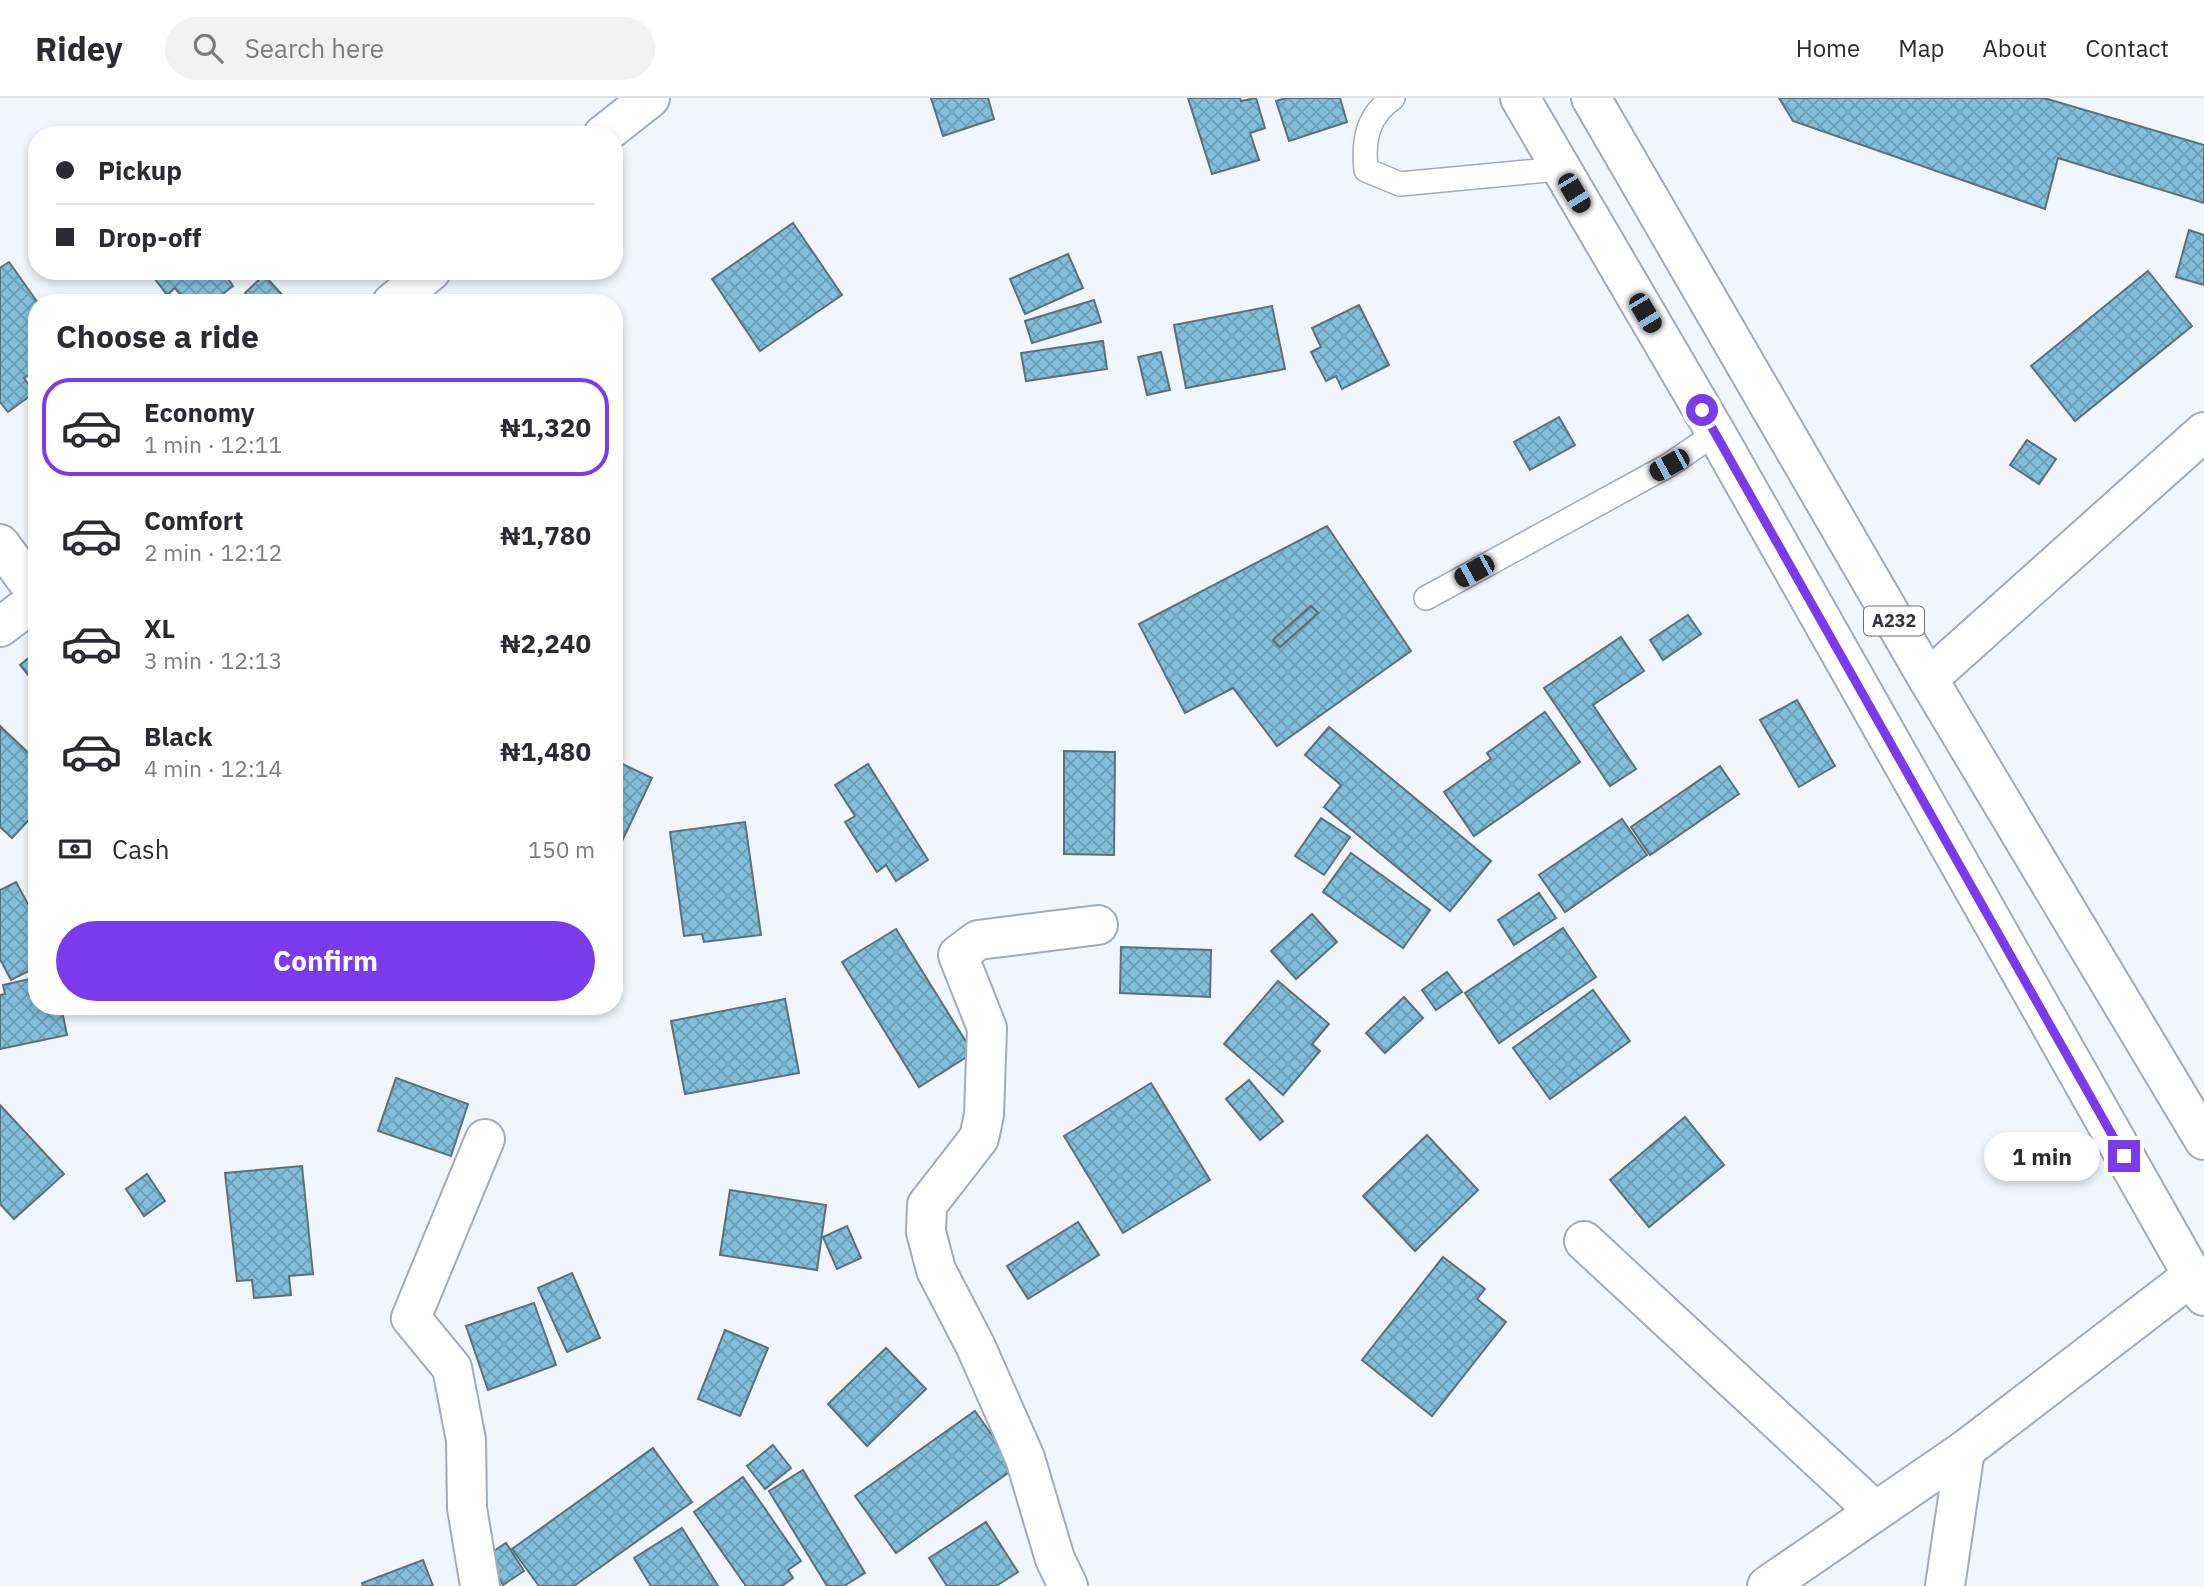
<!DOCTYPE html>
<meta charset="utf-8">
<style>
:root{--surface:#fff;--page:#f2f2f3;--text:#2b2b33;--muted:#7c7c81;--line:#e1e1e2;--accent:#7c3aed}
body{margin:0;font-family:"IBM Plex Sans",sans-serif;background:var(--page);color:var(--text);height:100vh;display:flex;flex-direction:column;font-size:26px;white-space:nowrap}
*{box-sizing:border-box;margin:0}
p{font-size:23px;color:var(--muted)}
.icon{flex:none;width:38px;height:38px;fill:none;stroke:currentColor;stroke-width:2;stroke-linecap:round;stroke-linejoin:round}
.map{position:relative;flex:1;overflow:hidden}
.details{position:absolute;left:28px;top:196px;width:595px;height:721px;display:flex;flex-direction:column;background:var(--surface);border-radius:28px;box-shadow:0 4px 10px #0003}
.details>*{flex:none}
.hud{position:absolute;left:28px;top:28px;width:595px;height:154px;border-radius:28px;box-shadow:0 4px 10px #0003;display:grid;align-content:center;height:154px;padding:0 28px;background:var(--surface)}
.end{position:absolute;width:32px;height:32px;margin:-16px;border:9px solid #7c3aed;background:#fff;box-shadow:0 0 0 4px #fff}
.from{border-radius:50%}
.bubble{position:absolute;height:49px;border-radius:24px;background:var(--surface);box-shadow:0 4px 10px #0003;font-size:23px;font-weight:800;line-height:49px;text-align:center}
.car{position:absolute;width:21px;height:42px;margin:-21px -10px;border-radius:9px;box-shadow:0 0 5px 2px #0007;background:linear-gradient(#222 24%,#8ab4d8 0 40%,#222 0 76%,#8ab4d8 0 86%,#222 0)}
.hud b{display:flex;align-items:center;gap:24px;height:66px;font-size:26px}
.hud b+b{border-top:2px solid var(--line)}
.hud i{width:18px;height:18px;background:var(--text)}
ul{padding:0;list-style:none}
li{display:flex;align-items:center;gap:21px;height:98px;margin:0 14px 10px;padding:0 14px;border:4px solid transparent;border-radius:28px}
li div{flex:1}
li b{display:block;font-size:26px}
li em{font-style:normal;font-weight:800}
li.on{border-color:var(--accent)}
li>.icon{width:63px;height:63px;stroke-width:1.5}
h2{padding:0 28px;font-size:32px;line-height:84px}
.pay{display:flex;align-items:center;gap:18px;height:77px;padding:0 28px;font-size:26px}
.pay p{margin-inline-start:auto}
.cta{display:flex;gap:14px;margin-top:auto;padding:14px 28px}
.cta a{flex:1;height:80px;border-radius:42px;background:var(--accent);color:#fff;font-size:28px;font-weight:800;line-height:80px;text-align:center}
header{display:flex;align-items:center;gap:42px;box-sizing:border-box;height:98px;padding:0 35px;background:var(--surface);border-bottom:2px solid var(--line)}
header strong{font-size:33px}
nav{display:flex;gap:38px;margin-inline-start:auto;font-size:24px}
.search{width:490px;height:63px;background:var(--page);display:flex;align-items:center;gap:18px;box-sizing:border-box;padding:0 24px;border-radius:38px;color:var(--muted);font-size:26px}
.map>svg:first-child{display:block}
</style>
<header>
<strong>Ridey</strong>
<div class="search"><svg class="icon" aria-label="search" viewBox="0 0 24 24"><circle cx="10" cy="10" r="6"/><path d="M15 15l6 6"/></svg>Search here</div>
<nav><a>Home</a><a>Map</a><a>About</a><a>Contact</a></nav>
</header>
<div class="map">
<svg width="2204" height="1488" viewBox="0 0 2204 1488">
<defs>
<pattern id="building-cross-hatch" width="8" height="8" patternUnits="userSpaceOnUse" patternTransform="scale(1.75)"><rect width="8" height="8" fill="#81bfdc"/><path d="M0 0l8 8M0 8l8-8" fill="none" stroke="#6a9cb4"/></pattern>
</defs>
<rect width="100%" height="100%" fill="#f1f5fc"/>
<g fill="url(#building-cross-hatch)" stroke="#5d7079" stroke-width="2" fill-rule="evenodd">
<polygon points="931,0 988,0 994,21 943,38"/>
<polygon points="1188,0 1240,0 1241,3 1256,0 1265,30 1250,35 1259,62 1212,76"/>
<polygon points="1286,0 1340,0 1347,24 1289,43 1276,3"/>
<polygon points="1779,0 2044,0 2204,47 2204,105 2058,60 2045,111 1793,23"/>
<polygon points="793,125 842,197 760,253 712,181"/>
<polygon points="2189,132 2204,137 2204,187 2176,179"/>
<polygon points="1068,156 1083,190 1025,216 1010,181"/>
<polygon points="9,164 38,205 37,272 24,280 34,295 8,314 0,304 0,170"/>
<polygon points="149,173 223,173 233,188 211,205 186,205 175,190 167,197"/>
<polygon points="2148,173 2192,228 2075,323 2031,268"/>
<polygon points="264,177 287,202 284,205 255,205 245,195"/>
<polygon points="1094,202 1101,224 1032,245 1025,223"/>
<polygon points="1359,207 1389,267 1342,291 1336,278 1326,283 1311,254 1321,249 1312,230"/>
<polygon points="1272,208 1285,271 1186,290 1174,227"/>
<polygon points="1103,243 1107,271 1026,283 1021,255"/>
<polygon points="1161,254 1170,292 1147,297 1138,259"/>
<polygon points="1559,319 1575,347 1530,372 1514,344"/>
<polygon points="2027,342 2056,361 2039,386 2010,367"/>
<path d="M1327,428L1411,553L1277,648L1233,590L1185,615L1139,526ZM1311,508L1318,515L1280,549L1273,542Z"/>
<polygon points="1311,508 1318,515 1280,549 1273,542"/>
<polygon points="1688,517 1701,536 1663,562 1650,542"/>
<polygon points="1621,539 1644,573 1593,607 1636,671 1610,688 1544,590"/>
<polygon points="37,553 37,588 20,567"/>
<polygon points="1797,602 1835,668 1799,689 1760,622"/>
<polygon points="1545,614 1580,664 1474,738 1444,694 1491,661 1487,655"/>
<polygon points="0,628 37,663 37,713 12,740 0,729"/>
<polygon points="1329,629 1491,763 1450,813 1324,709 1341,687 1305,657"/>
<polygon points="1064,653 1115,654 1114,757 1064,756"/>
<polygon points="614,662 652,680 614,760"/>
<polygon points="868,666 928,762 896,783 886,767 877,774 845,724 855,718 835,687"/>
<polygon points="1720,668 1739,696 1650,757 1631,729"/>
<polygon points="1321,720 1350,739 1324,777 1295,758"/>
<polygon points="1622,721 1647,757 1565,814 1539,777"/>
<polygon points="745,724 761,837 704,844 702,836 684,838 670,734"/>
<polygon points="1351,755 1430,812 1403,850 1323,794"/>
<polygon points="16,784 37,823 37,869 11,882 0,861 0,792"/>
<polygon points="1539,795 1556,820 1514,847 1498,822"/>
<polygon points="1312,816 1337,844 1296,881 1271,853"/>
<polygon points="1563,830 1596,879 1499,945 1465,895"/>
<polygon points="896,831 973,955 919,989 842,864"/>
<polygon points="1121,849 1211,852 1210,899 1120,895"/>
<polygon points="1447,874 1462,894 1436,912 1422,892"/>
<polygon points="34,880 37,908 61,908 67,937 0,951 0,897 5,896 3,887"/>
<polygon points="1278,883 1329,926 1312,946 1320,953 1283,997 1224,946"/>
<polygon points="1593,892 1630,943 1550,1001 1513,950"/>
<polygon points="1404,899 1423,920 1385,955 1366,935"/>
<polygon points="785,901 799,975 685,996 671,923"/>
<polygon points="396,980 468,1006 451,1058 378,1033"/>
<polygon points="1249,982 1283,1023 1260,1042 1226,1001"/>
<polygon points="1151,985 1210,1082 1123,1135 1064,1038"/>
<polygon points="0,1007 64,1076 14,1121 0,1106"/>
<polygon points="1685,1019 1724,1067 1649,1129 1610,1082"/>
<polygon points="1427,1037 1478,1092 1415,1153 1363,1098"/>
<polygon points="302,1068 313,1176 289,1178 291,1197 254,1200 252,1182 237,1183 225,1075"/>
<polygon points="147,1076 165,1103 144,1118 126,1091"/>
<polygon points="730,1092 826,1107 817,1172 720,1157"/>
<polygon points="1078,1124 1099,1157 1028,1201 1007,1168"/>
<polygon points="847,1128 861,1160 837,1171 823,1139"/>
<polygon points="1443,1159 1485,1191 1477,1201 1506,1224 1432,1318 1362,1262"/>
<polygon points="572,1175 600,1240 567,1254 538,1190"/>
<polygon points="534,1205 556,1267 488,1292 466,1228"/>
<polygon points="725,1232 768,1250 740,1318 698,1301"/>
<polygon points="886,1250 926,1291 867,1348 828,1306"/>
<polygon points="975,1313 1015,1370 896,1455 855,1398"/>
<polygon points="773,1347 791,1370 765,1391 747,1368"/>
<polygon points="653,1350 692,1404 574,1488 539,1488 512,1451"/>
<polygon points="803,1372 865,1475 844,1488 827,1488 769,1393"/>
<polygon points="743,1379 801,1463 788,1472 793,1480 782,1488 746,1488 694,1414"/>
<polygon points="986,1424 1018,1474 996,1488 947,1488 929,1460"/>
<polygon points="682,1430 718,1488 651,1488 634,1460"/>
<polygon points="506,1445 524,1473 503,1487 485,1459"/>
<polygon points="423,1462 433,1488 363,1488 362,1485"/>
</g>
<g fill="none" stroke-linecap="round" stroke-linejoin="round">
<g stroke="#a1abbc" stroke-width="26">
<g id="lane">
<path d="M1393,0C1367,18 1363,42 1366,72L1400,86L1559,71"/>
<polyline points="1426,500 1669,367 1716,335"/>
</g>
</g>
<g stroke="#a1abbc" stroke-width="42">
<g id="street">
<polyline points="603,37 650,0"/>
<polyline points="392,205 431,173"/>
<polyline points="0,446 37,496"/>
<polyline points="0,529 37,501"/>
<polyline points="1928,581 2204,334"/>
<polyline points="1584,1143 1875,1413"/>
<polyline points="480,1488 467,1410 466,1342 452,1270 411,1220 485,1041"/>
<polyline points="1068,1488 1055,1461 1025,1360 975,1247 936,1172 926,1134 927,1107 979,1040 984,1017 987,930 958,857 978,842 1098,827"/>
<polyline points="1767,1488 1965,1352 2192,1178"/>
<polyline points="1945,1488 1965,1352"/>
</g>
</g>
<g stroke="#a1abbc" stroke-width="42">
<g id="highway">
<polyline points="1520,0 1716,335 2204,1198"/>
<polyline points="1591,0 1928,581 2204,1042"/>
</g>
</g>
<use href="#lane" stroke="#fff" stroke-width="23"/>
<use href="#street" stroke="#fff" stroke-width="38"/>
<use href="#highway" stroke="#fff" stroke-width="38"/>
</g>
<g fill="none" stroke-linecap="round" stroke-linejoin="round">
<polyline stroke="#7c3aed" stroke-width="9" points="1702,312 2124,1058"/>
</g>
<g text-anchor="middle" stroke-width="7" stroke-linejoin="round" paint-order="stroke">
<rect fill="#fff" stroke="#6e7176" stroke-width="2" x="1864" y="508.5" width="60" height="29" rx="5"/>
<g font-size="18" font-weight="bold" fill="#30343b">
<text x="1894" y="529">A232</text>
</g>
</g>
</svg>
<i class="end from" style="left:1702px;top:312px"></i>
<i class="end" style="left:2124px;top:1058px"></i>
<div class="bubble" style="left:1984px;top:1034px;width:116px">1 min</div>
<i class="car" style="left:1574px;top:95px;rotate:149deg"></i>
<i class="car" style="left:1645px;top:215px;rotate:149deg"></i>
<i class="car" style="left:1669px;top:367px;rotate:241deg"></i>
<i class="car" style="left:1474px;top:473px;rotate:241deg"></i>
<div class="hud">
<b><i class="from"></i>Pickup</b>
<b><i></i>Drop-off</b>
</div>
<section class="details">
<h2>Choose a ride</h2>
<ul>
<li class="on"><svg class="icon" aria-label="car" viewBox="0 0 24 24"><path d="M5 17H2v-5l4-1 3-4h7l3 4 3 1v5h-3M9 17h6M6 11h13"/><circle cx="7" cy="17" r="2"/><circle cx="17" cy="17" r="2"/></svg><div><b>Economy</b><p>1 min · 12:11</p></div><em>₦1,320</em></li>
<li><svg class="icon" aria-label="car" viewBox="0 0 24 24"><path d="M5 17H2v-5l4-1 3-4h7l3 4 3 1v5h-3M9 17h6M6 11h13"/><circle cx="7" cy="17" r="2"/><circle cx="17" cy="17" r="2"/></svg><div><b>Comfort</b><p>2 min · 12:12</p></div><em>₦1,780</em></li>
<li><svg class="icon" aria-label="car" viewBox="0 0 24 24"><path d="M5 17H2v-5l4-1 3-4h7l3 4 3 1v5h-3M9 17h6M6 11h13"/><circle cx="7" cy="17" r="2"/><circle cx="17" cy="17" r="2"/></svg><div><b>XL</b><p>3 min · 12:13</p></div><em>₦2,240</em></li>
<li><svg class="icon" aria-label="car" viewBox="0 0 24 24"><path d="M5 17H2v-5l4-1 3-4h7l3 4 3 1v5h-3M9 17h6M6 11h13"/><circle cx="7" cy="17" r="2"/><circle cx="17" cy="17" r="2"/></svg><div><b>Black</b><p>4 min · 12:14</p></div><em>₦1,480</em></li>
</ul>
<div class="pay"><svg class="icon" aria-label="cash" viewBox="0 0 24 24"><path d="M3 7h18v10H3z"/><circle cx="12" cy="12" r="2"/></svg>Cash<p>150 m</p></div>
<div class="cta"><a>Confirm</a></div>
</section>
</div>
